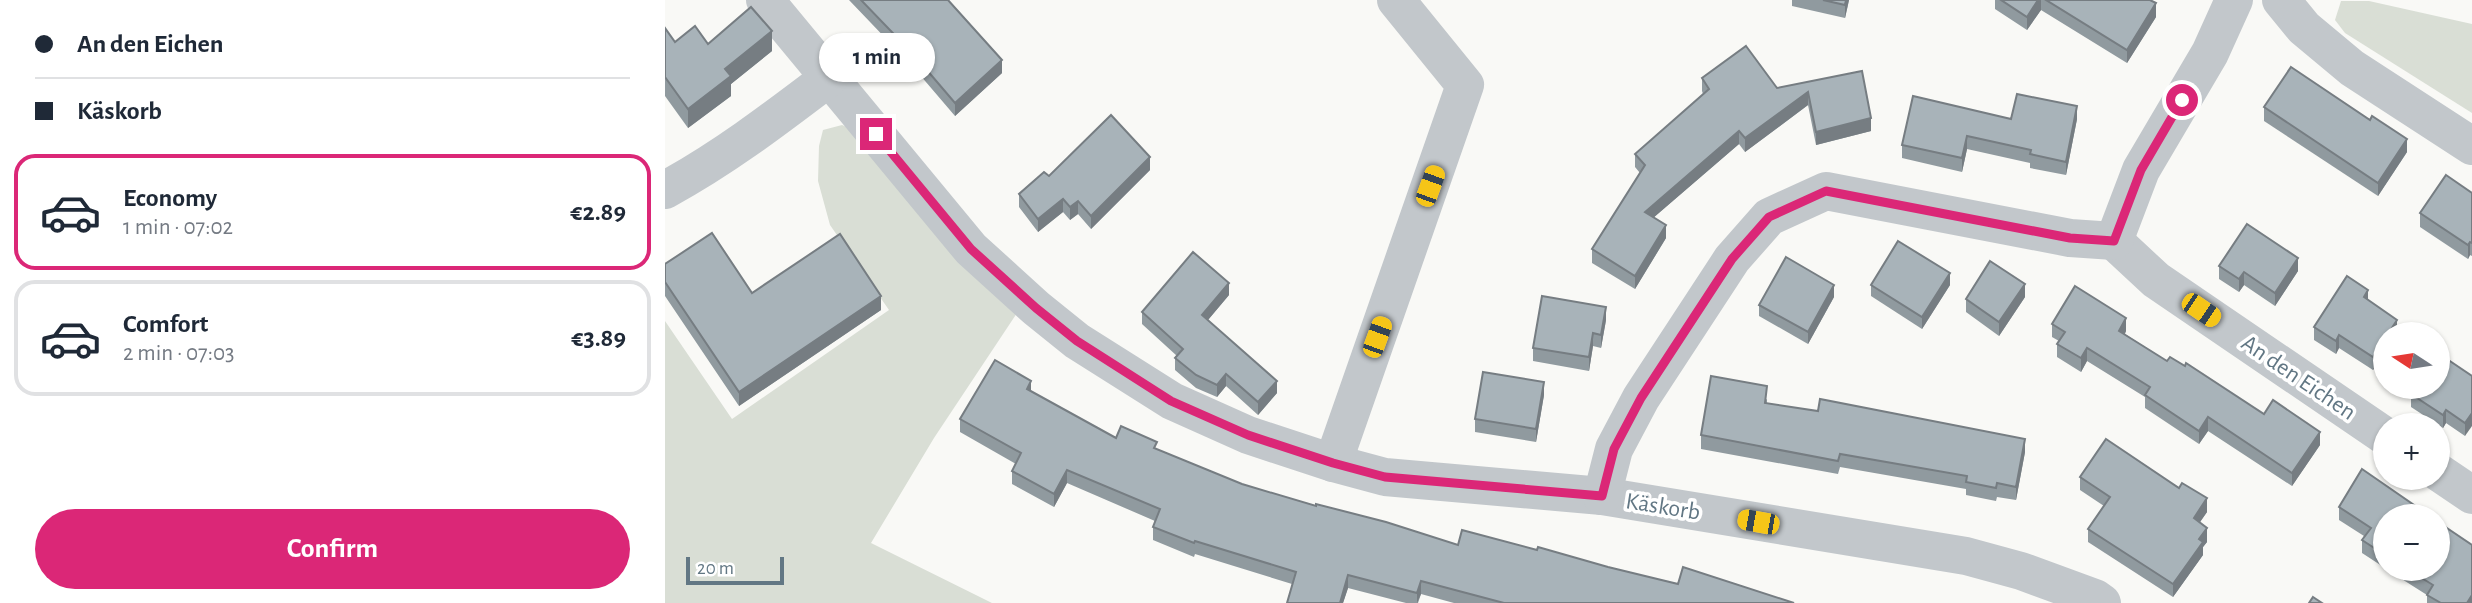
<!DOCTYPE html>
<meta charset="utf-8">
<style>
:root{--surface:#fff;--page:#f6f6f7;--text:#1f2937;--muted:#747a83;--line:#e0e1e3;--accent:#db2777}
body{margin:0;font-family:"Alegreya Sans",sans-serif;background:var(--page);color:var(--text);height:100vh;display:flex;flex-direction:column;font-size:26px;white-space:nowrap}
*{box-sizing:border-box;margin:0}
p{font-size:23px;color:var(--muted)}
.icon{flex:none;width:38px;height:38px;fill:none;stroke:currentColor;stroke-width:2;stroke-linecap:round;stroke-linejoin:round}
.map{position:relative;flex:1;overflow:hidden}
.panel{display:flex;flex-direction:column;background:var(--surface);width:665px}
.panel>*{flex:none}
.banner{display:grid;align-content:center;height:154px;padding:0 35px;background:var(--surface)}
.needle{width:46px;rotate:282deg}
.buttons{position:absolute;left:1708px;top:322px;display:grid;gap:14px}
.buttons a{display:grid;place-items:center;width:77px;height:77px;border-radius:50%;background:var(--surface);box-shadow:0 2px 5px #0004;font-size:35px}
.scale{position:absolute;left:21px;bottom:18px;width:98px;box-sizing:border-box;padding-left:7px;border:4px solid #627784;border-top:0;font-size:19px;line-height:24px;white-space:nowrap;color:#627784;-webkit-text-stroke:5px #fff;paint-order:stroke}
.end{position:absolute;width:32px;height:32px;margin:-16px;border:9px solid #db2777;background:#fff;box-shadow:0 0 0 4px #fff}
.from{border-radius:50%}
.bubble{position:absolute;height:49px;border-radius:24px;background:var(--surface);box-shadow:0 2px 5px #0004;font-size:23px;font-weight:700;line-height:49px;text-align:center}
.car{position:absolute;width:21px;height:42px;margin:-21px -10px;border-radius:9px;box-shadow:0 0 5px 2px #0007;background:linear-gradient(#f5c518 24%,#345 0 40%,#f5c518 0 76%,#345 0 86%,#f5c518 0)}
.banner b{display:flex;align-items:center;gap:24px;height:66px;font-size:26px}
.banner b+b{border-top:2px solid var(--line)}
.banner i{width:18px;height:18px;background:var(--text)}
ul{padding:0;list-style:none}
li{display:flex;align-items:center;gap:21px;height:116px;margin:0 14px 10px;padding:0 21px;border:4px solid var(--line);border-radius:21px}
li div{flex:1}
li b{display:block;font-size:26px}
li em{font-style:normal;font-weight:700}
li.on{border-color:var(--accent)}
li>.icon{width:63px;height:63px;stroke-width:1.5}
.button{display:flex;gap:14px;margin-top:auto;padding:14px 35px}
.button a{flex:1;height:80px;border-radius:42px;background:var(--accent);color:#fff;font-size:28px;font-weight:700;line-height:80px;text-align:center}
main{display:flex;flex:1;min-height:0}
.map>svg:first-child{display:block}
</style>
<main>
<section class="panel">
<div class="banner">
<b><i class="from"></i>An den Eichen</b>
<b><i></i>Käskorb</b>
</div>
<ul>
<li class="on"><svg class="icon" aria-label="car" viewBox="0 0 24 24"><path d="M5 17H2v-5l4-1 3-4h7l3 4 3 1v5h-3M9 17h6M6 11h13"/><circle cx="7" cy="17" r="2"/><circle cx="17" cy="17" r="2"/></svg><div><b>Economy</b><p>1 min · 07:02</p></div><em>€2.89</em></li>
<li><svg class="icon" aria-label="car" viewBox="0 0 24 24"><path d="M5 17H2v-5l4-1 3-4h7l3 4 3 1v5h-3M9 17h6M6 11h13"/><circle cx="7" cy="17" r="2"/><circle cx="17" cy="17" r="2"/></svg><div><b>Comfort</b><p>2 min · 07:03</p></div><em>€3.89</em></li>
</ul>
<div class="button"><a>Confirm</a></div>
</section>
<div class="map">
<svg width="1807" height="603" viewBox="0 0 1807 603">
<rect width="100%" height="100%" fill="#f9f9f6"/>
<g fill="#d9ded5">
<polygon points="1676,1 1704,1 1807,24 1807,113 1680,33 1670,20"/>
<polygon points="177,125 198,134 352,313 269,438 206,543 327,603 0,603 0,321 67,419 224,310 165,225 153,181 154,146 158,130"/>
</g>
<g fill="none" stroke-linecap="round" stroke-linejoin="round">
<g stroke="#c2c7cb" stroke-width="38">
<polyline points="100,0 306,249 371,308 412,341 507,401 583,435 668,463 720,477 937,496 1301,556 1356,571 1430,598 1437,603"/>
<polyline points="1616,0 1639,28 1687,68 1807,146"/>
<path d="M0,190C59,158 111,118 165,77"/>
<polyline points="1449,241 1491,280 1720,436"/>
<polyline points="668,463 800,85 731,0"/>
<polyline points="1773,472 1807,495"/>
<polyline points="937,496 949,449 976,398 1067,259 1104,217 1161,191 1405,238 1449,241 1476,170 1545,53 1569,0"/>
</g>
</g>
<g fill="#909a9f">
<polygon points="184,0 283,0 337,73 290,116 249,68"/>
<polygon points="1127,0 1184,0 1180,18 1127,6"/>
<polygon points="1330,0 1485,0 1491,17 1462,63 1376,10 1362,30 1330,9"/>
<polygon points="0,28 10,42 107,51 66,84 66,96 23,128 0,96"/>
<polygon points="1197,71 1206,131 1151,145 1143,105 1080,152 1074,144 989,217 1001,238 970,289 927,263 927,249 975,173 970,167 970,154 1038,94 1037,91 1037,78 1112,88"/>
<polygon points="1599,107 1742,152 1713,196 1599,121"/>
<polygon points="1346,119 1412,119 1401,175 1365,168 1365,163 1302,149 1297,172 1237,158 1237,145"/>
<polygon points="485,170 426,229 413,214 405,220 398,212 373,232 354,207 354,194 384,176"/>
<polygon points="1807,193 1807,256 1805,255 1803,259 1755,227 1755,213"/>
<polygon points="0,264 87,293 216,310 74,406 0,296"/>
<polygon points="1554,266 1633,271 1610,306 1579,285 1574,292 1554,279"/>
<polygon points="1206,285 1285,285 1257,329 1206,296"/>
<polygon points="564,295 543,320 612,393 593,415 561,386 552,397 531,388 510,370 510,358 512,356 477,324 477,312"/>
<polygon points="1169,297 1143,344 1094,316 1094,305"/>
<polygon points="1360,297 1334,336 1301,312 1301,299"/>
<polygon points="1703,301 1732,333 1708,370 1674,348 1671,354 1649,340 1649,327"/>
<polygon points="941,320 936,348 928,346 924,371 868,361 868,348"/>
<polygon points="1387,324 1461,331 1460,334 1502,361 1655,445 1627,486 1543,431 1534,444 1480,408 1480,397 1422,361 1416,372 1392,357 1392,344 1394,341 1387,337"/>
<polygon points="1807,376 1800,436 1781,423 1778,428 1746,407 1746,394"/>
<polygon points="366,391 451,438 492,449 577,484 651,506 793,545 872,550 1013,584 1129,603 789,603 756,594 753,603 741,603 683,588 678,603 622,603 627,584 530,554 529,557 488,540 488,527 490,521 402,483 389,507 347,484 347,471 351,464 295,432 295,419"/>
<polygon points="879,395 871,442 810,432 810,419"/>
<polygon points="1102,399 1102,403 1360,452 1351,500 1332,497 1331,501 1301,495 1301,489 1175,467 1173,474 1036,449 1036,435"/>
<polygon points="1415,477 1542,512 1534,523 1542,542 1538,547 1538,555 1508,597 1423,542 1423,529 1439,506 1415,490"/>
<polygon points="1674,507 1720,516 1720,568 1697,553 1697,540 1699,536 1674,520"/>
<polygon points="1721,569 1773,569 1807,603 1762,603 1762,595"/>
</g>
<g fill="#767d82">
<polygon points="1181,0 1184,0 1180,18 1180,5"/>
<polygon points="1373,0 1376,0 1376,10 1362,30 1362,17"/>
<polygon points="1491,3 1491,17 1462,63 1462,50"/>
<polygon points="107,31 107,51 66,84 66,96 23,128 23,109 60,69"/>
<polygon points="337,60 337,73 290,116 290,103"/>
<polygon points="1143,92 1143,105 1080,152 1080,138"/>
<polygon points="1412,106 1412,119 1401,175 1401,162"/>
<polygon points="1206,118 1206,131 1151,145 1151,132"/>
<polygon points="1074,131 1074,144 980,225 980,212"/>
<polygon points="1302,136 1302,149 1297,172 1297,158"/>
<polygon points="1742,139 1742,152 1713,196 1713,183"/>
<polygon points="485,157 485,170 426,229 426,216"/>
<polygon points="398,199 398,212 373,232 373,219"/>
<polygon points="413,201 413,214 405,220 405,207"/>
<polygon points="1001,225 1001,238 970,289 970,276"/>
<polygon points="1805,242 1805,255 1803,259 1803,245"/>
<polygon points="1633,258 1633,271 1610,306 1610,293"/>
<polygon points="1579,272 1579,285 1574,292 1574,279"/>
<polygon points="1285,273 1285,285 1257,329 1257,317"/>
<polygon points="564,283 564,295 537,327 537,315"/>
<polygon points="1360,284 1360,297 1334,336 1334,322"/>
<polygon points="1169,285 1169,297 1143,344 1143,332"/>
<polygon points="1703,290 1703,303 1699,297"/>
<polygon points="216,296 216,310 74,406 74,392"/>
<polygon points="941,307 941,320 936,348 936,335"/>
<polygon points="1461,318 1461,331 1454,344 1454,331"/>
<polygon points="1732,320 1732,334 1723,334"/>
<polygon points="928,333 928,346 924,371 924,357"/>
<polygon points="1674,335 1674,348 1671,354 1671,341"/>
<polygon points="1720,338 1720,351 1708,370 1708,357"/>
<polygon points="1422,348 1422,361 1416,372 1416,358"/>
<polygon points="561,374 561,386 552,397 552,385"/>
<polygon points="366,381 366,394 362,389"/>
<polygon points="612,381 612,393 593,415 593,402"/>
<polygon points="879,382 879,395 871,442 871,429"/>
<polygon points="1781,410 1781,423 1778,428 1778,415"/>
<polygon points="1807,413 1807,426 1800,436 1800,423"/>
<polygon points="1543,417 1543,431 1534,444 1534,431"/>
<polygon points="1655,432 1655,445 1627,486 1627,473"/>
<polygon points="1360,439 1360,452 1351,500 1351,487"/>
<polygon points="402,470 402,483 389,507 389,494"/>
<polygon points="1542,498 1542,512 1529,531 1529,518"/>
<polygon points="1542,528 1542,542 1538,547 1538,555 1508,597 1508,584 1534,539"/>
<polygon points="683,575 683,588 678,603 675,603"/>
<polygon points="756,581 756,594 752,603 752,593"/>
<polygon points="1807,595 1807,603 1802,603"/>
</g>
<g fill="#a8b3b9" stroke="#767d82" stroke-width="2">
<polygon points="196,0 283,0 337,60 290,103 249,55"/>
<polygon points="1158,0 1181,0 1180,5"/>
<polygon points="1336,0 1373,0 1362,17"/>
<polygon points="1381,0 1485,0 1491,3 1462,50"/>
<polygon points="86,7 107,31 60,69 66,76 23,109 0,77 0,28 10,42 30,26 43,44"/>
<polygon points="1081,46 1112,88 1197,71 1206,118 1151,132 1143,92 1080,138 1074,131 980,212 1001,225 970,276 927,249 980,165 970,154 1044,89 1037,78"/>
<polygon points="1626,67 1705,120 1707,116 1742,139 1713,183 1599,107"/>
<polygon points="1352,94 1412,106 1401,162 1365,154 1366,150 1302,136 1297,158 1237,145 1248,96 1346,119"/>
<polygon points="446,115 485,157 426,216 413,201 405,207 398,199 373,219 354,194 379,172 384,176"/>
<polygon points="1781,175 1807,193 1807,243 1805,242 1803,245 1755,213"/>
<polygon points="1582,224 1633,258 1610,293 1579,272 1574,279 1554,266"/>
<polygon points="47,233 87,293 175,234 216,296 74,392 0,282 0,264"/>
<polygon points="1233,241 1285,273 1257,317 1206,285"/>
<polygon points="528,252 564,283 537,315 612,381 593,402 561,374 552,385 531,375 510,358 518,349 477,312"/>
<polygon points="1121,257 1169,285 1143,332 1094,305"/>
<polygon points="1325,261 1360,284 1334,322 1301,299"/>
<polygon points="1682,276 1703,290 1699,297 1732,320 1723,334 1720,334 1720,338 1708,357 1674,335 1671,341 1649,327"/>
<polygon points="1410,286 1461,318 1454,331 1502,361 1505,357 1520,366 1521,363 1599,414 1608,400 1655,432 1627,473 1543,417 1534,431 1480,395 1485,387 1422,348 1416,358 1392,344 1400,332 1387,324"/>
<polygon points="877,296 941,307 936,335 928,333 924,357 868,348"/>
<polygon points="1773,353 1807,376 1807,413 1800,423 1781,410 1778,415 1746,394 1751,387 1773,387"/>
<polygon points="330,360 366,381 362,389 451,438 456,426 492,442 489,448 577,484 651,506 651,504 721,522 793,545 797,530 872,550 873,547 943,567 1013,584 1018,567 1129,603 839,603 756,581 752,593 683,575 675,603 622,603 631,572 530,541 529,543 488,527 495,509 402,470 389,494 347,471 356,453 295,419"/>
<polygon points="818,372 879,382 871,429 810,419"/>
<polygon points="1046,376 1102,386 1100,403 1153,411 1155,399 1360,439 1351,487 1332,483 1331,488 1301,482 1302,476 1175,454 1173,461 1036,435"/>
<polygon points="1441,439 1514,488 1517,483 1542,498 1529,518 1542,528 1534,539 1538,542 1508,584 1423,529 1445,497 1415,477"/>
<polygon points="1697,469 1765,516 1720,516 1720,555 1697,540 1706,528 1674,507"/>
<polygon points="1773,522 1807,545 1807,595 1802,603 1776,603 1762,595 1768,585 1742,569 1773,569"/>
<polygon points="1648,597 1657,603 1644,603"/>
</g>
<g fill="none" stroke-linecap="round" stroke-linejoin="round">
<polyline stroke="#db2777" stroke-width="9" points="211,134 306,249 371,308 412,341 506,401 583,435 668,463 720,477 937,496 949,449 976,398 1067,259 1104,217 1161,191 1405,238 1449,241 1476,170 1517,100"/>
</g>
<g text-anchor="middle" stroke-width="7" stroke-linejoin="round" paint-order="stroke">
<g font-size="24" fill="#627784" stroke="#fff">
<text transform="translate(1634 377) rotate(34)" y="8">An den Eichen</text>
<text transform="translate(998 506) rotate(9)" y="8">Käskorb</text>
</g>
</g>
</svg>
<div class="buttons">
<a><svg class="needle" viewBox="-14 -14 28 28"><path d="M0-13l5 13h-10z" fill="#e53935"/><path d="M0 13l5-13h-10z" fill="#747a83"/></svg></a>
<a>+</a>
<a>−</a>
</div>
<div class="scale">20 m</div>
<i class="end from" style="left:1517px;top:100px"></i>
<i class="end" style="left:211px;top:134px"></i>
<div class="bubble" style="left:154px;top:33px;width:116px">1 min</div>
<i class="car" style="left:765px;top:186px;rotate:20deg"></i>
<i class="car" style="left:1536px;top:310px;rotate:124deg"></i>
<i class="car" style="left:712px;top:337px;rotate:20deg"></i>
<i class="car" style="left:1093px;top:522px;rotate:280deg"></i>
</div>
</main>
